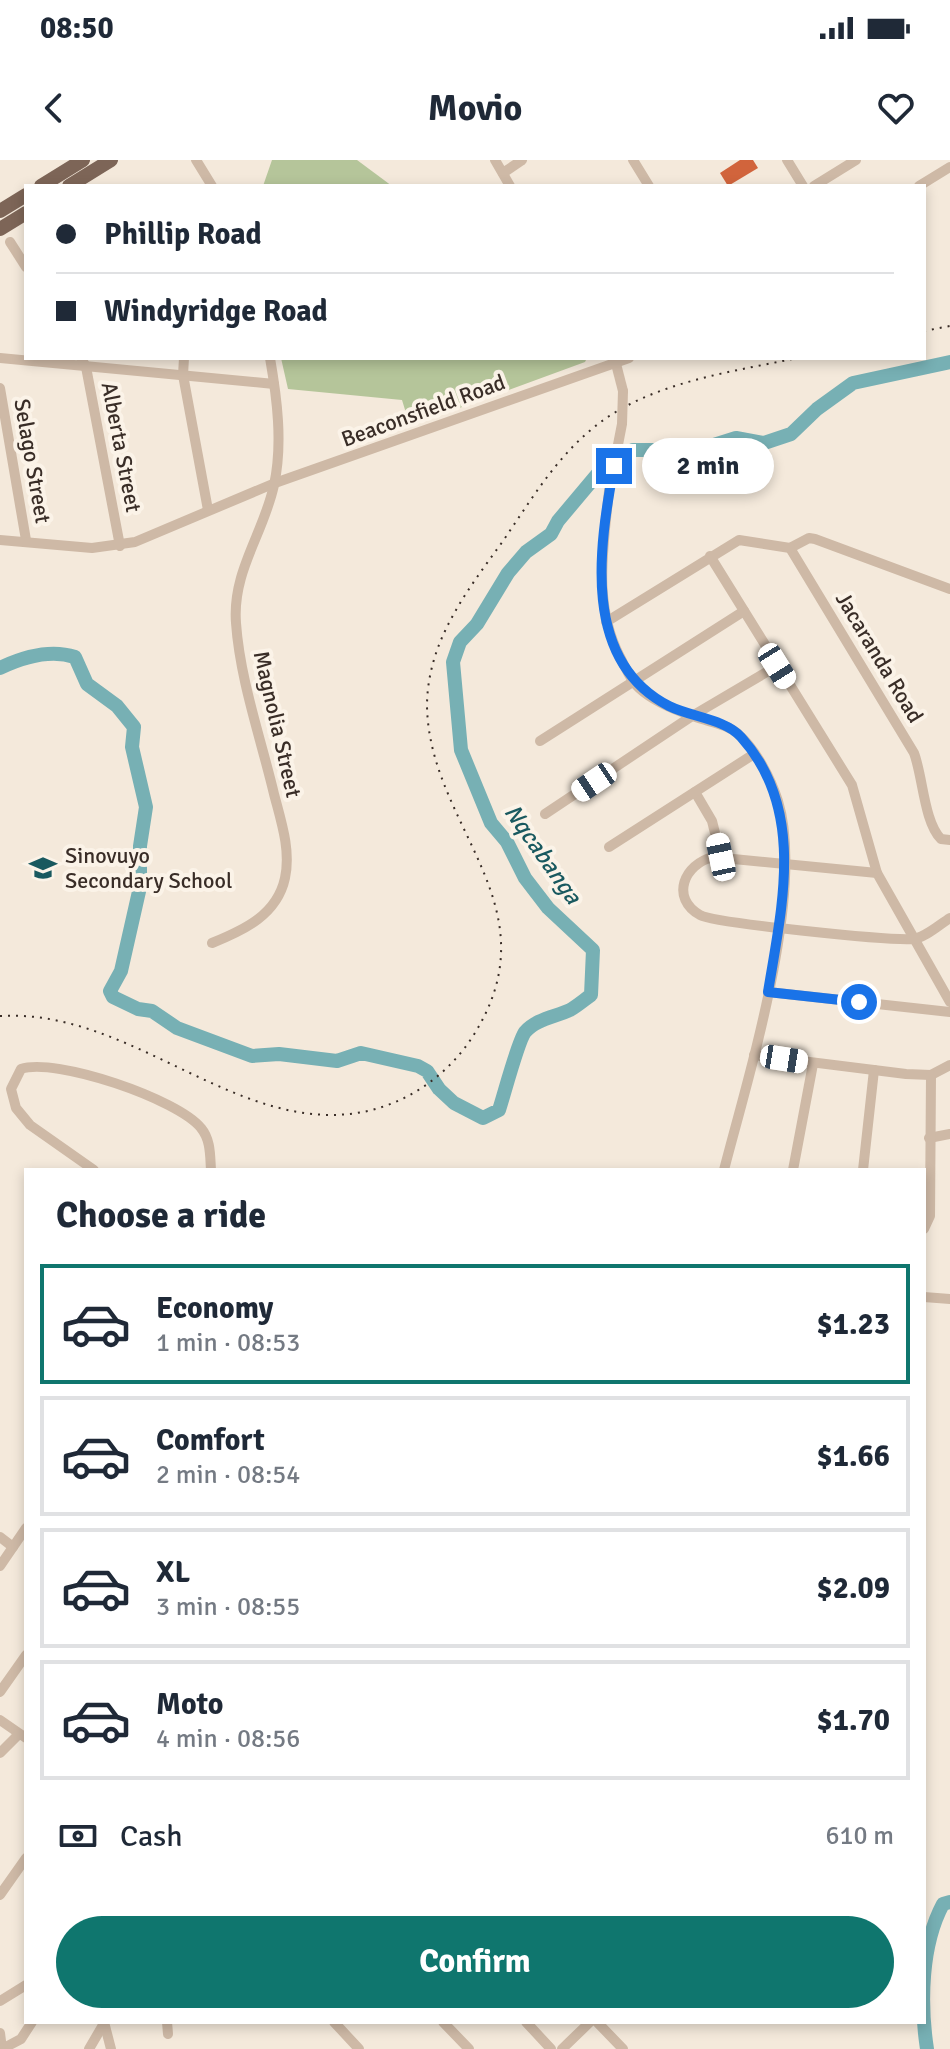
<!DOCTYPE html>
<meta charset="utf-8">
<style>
:root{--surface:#fff;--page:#f6f6f7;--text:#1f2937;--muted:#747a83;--line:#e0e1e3;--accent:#0f766e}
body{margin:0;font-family:Signika,sans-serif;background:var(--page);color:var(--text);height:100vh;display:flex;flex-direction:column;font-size:30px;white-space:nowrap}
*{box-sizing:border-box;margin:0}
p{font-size:26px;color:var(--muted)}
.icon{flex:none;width:44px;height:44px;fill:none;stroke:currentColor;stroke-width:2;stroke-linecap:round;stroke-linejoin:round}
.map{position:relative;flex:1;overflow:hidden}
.drawer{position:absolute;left:24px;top:1008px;width:902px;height:856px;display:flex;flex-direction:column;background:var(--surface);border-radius:0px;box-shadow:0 4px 12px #0003}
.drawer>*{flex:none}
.banner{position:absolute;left:24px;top:24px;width:902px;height:176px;border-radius:0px;box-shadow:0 4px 12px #0003;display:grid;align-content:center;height:176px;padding:0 32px;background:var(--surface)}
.end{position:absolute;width:36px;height:36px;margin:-18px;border:10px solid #1a73e8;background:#fff;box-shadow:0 0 0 4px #fff}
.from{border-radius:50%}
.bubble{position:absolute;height:56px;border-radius:28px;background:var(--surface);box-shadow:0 4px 12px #0003;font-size:26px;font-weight:800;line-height:56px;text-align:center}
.car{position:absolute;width:24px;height:48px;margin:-24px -12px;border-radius:10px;box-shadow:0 0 6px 2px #0007;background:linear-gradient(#fff 24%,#345 0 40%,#fff 0 76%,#345 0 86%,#fff 0)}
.banner b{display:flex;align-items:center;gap:28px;height:76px;font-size:30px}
.banner b+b{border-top:2px solid var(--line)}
.banner i{width:20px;height:20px;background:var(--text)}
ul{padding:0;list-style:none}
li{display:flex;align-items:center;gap:24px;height:120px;margin:0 16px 12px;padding:0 16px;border:4px solid var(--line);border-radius:0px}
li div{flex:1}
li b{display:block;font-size:30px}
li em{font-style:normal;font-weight:800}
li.on{border-color:var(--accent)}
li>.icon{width:72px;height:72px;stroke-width:1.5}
h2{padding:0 32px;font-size:36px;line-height:96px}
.pay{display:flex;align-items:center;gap:20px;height:88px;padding:0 32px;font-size:30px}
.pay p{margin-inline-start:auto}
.button{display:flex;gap:16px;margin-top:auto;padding:16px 32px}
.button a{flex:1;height:92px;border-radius:48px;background:var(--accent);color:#fff;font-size:32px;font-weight:800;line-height:92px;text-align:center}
.status{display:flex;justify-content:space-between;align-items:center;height:56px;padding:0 40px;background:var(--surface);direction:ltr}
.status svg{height:22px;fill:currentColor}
header{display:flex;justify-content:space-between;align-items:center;height:104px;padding:0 32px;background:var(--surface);font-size:36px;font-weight:800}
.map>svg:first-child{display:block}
</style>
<div class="status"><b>08:50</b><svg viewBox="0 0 49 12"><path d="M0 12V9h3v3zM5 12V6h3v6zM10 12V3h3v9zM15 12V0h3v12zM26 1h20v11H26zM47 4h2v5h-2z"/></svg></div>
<header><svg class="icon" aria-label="back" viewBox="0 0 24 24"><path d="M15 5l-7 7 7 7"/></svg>Movio<svg class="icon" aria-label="heart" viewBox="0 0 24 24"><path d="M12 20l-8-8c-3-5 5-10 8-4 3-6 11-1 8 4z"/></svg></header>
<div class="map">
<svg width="950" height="1889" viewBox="0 0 950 1889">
<rect width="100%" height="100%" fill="#f4e9db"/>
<g fill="#b5c59a">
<polygon points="272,0 357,0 392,26 263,26"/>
<polygon points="281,198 587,198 585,202 410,266 402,240 288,229"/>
</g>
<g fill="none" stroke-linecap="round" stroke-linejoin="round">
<g stroke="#77b0b4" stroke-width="14">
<path d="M0,508C23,497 50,489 75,497L87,524L117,546L134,567L132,587L146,647L140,686V727L121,811L110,831L113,837L138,849L152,851L177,868L252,896L279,894L337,901L361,893L418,906L427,911L439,929L454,943L483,958L499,950C504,935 518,881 525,872C536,859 555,857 570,850C577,846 584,840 591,835L593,790L548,748L525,718L507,682L491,663L461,590L453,502L460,482L477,464L508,413L526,392L551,374L558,361L600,311L633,290H698L736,278L764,283L791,274L817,249L853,223L950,202"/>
<path d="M927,1889C920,1843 921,1785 943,1744L950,1742"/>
</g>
</g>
<polygon fill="#d1643c" points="740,0 753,0 758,8 728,26 720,13"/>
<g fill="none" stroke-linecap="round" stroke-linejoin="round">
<g stroke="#ceb9a6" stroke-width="10">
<polyline points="196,0 212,26"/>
<polyline points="495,0 510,26"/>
<polyline points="633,0 649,26"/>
<polyline points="787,0 803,26"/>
<polyline points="503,13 522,0"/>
<polyline points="814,26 856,0"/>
<polyline points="919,26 950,7"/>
<polyline points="10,82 26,107"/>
<polyline points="0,198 274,224"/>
<polyline points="81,198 86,207 120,386"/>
<polyline points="184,198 183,215 208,350"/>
<polyline points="615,200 623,231"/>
<polyline points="0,228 26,380"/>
<path d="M609,331C603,389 593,444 620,497C626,508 630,520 639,528C653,541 675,550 693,556C707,562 726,563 738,574C756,589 771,619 778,641C806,732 748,917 724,1010"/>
<polyline points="0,380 92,388 135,382 275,323 629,198"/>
<path d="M790,388L914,593C923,617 924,662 941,679L950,680"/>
<polyline points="790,388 809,378 815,379 950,429"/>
<polyline points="710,396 852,625 877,713 950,842"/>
<polyline points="606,462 739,380 790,388"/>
<polyline points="540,581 744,451"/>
<polyline points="695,632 712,661 721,697"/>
<polyline points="545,654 692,556 777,506"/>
<polyline points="609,687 754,594"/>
<path d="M877,713L713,697C684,704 670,738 700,755C713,763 892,781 913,779C925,778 940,764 950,758"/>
<path d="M212,783C244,770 277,755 285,718C291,690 281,661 274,634C261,579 240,520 236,463C232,411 264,373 274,325C283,284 277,238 270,198"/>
<polyline points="768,832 950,852"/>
<polyline points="754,895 906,914 931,915 950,905"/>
<polyline points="929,978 950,974"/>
<path d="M94,1010L30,965L16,948L11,929L21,909C55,897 178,939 201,968C211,980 210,996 211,1010"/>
<polyline points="793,1010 813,904"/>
<polyline points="863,1010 874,910"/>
<polyline points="924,1069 930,1056 931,915"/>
<polyline points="924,1137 950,1139"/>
<polyline points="0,1377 13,1387"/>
<polyline points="0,1406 26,1368"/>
<polyline points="0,1532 26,1495"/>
<polyline points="0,1560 26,1578"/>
<polyline points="0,1593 19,1574"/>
<polyline points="0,1735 26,1698"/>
<polyline points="0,1841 26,1825"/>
<polyline points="104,1862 111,1889"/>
<polyline points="167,1862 168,1874"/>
<polyline points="334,1862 359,1889"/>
<polyline points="443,1862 469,1889"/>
<polyline points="526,1862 551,1889"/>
<polyline points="597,1862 623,1889"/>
<polyline points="0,1873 2,1889"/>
<polyline points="2,1889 21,1879 32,1862"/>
<polyline points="89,1889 103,1865"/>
<polyline points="562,1889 590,1862"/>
</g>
<g stroke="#7d6557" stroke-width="14">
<polyline points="41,26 83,0"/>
<polyline points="69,26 111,0"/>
<polyline points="0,51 26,35"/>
<polyline points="0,69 26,53"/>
</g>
<g stroke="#392d27" stroke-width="2" stroke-dasharray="2 6" stroke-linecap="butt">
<polyline points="924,171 950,166"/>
<path d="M0,856C135,848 242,982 372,950C414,939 450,912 473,876C556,746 429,668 427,546C427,520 434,494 445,471C460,439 482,410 503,381C535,334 564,284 614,253C668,220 736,211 797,198"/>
</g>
<polyline stroke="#ceb9a6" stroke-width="10" points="609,331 622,264 623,231"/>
</g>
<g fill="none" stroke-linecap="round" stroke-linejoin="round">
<path stroke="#1a73e8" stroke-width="10" d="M614,306C599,387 581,501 669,546C691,557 725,559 741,577C806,649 782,746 768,832L859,842"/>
</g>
<defs>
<g id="school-bare" transform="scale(2.16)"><path d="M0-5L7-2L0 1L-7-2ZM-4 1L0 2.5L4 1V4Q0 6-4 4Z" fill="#19595f" stroke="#fbf3e8" stroke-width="2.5" paint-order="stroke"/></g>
</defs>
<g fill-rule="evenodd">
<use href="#school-bare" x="43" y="708"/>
</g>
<g text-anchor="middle" stroke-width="8" stroke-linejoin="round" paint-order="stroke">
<g font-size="22" fill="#392d27" stroke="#fbf3e8">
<text transform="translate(423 250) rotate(-20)" y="8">Beaconsfield Road</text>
<text transform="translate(122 287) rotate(79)" y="8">Alberta Street</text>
<text transform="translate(33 301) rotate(80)" y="8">Selago Street</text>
<text transform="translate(880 497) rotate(59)" y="8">Jacaranda Road</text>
<text transform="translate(278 564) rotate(77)" y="8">Magnolia Street</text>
</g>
<g font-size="22" fill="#392d27" stroke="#fbf3e8" text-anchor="start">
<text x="65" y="703">Sinovuyo<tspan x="65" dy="25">Secondary School</tspan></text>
</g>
<g font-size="24" font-style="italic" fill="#19595f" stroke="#fbf3e8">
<text transform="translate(543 694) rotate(55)" y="8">Nqcabanga</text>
</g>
</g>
</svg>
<i class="end from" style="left:859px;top:842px"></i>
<i class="end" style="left:614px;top:306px"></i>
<div class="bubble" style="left:642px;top:278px;width:132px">2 min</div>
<i class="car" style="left:777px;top:506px;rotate:148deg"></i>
<i class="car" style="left:594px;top:622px;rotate:236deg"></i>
<i class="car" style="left:721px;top:697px;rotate:348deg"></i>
<i class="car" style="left:784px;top:899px;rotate:99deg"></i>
<div class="banner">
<b><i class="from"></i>Phillip Road</b>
<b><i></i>Windyridge Road</b>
</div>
<section class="drawer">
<h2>Choose a ride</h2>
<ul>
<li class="on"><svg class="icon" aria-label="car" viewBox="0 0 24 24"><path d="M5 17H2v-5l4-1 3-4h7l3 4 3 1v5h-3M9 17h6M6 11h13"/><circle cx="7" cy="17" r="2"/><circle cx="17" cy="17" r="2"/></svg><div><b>Economy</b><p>1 min · 08:53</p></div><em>$1.23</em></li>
<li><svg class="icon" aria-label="car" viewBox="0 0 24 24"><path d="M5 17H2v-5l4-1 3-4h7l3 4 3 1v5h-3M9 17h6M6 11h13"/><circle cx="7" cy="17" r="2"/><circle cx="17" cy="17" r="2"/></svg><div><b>Comfort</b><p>2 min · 08:54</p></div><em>$1.66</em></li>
<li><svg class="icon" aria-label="car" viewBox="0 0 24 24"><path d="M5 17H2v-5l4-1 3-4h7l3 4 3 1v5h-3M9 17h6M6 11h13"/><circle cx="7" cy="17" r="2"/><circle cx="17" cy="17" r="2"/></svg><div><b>XL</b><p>3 min · 08:55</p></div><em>$2.09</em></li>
<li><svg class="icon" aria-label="car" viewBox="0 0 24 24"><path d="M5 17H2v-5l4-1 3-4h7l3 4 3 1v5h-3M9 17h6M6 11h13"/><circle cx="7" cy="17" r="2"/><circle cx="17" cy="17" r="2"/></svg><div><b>Moto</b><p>4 min · 08:56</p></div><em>$1.70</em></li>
</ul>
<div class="pay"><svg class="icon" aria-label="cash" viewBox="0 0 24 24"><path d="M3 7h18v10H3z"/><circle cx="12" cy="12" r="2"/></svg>Cash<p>610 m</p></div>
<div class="button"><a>Confirm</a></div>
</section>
</div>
